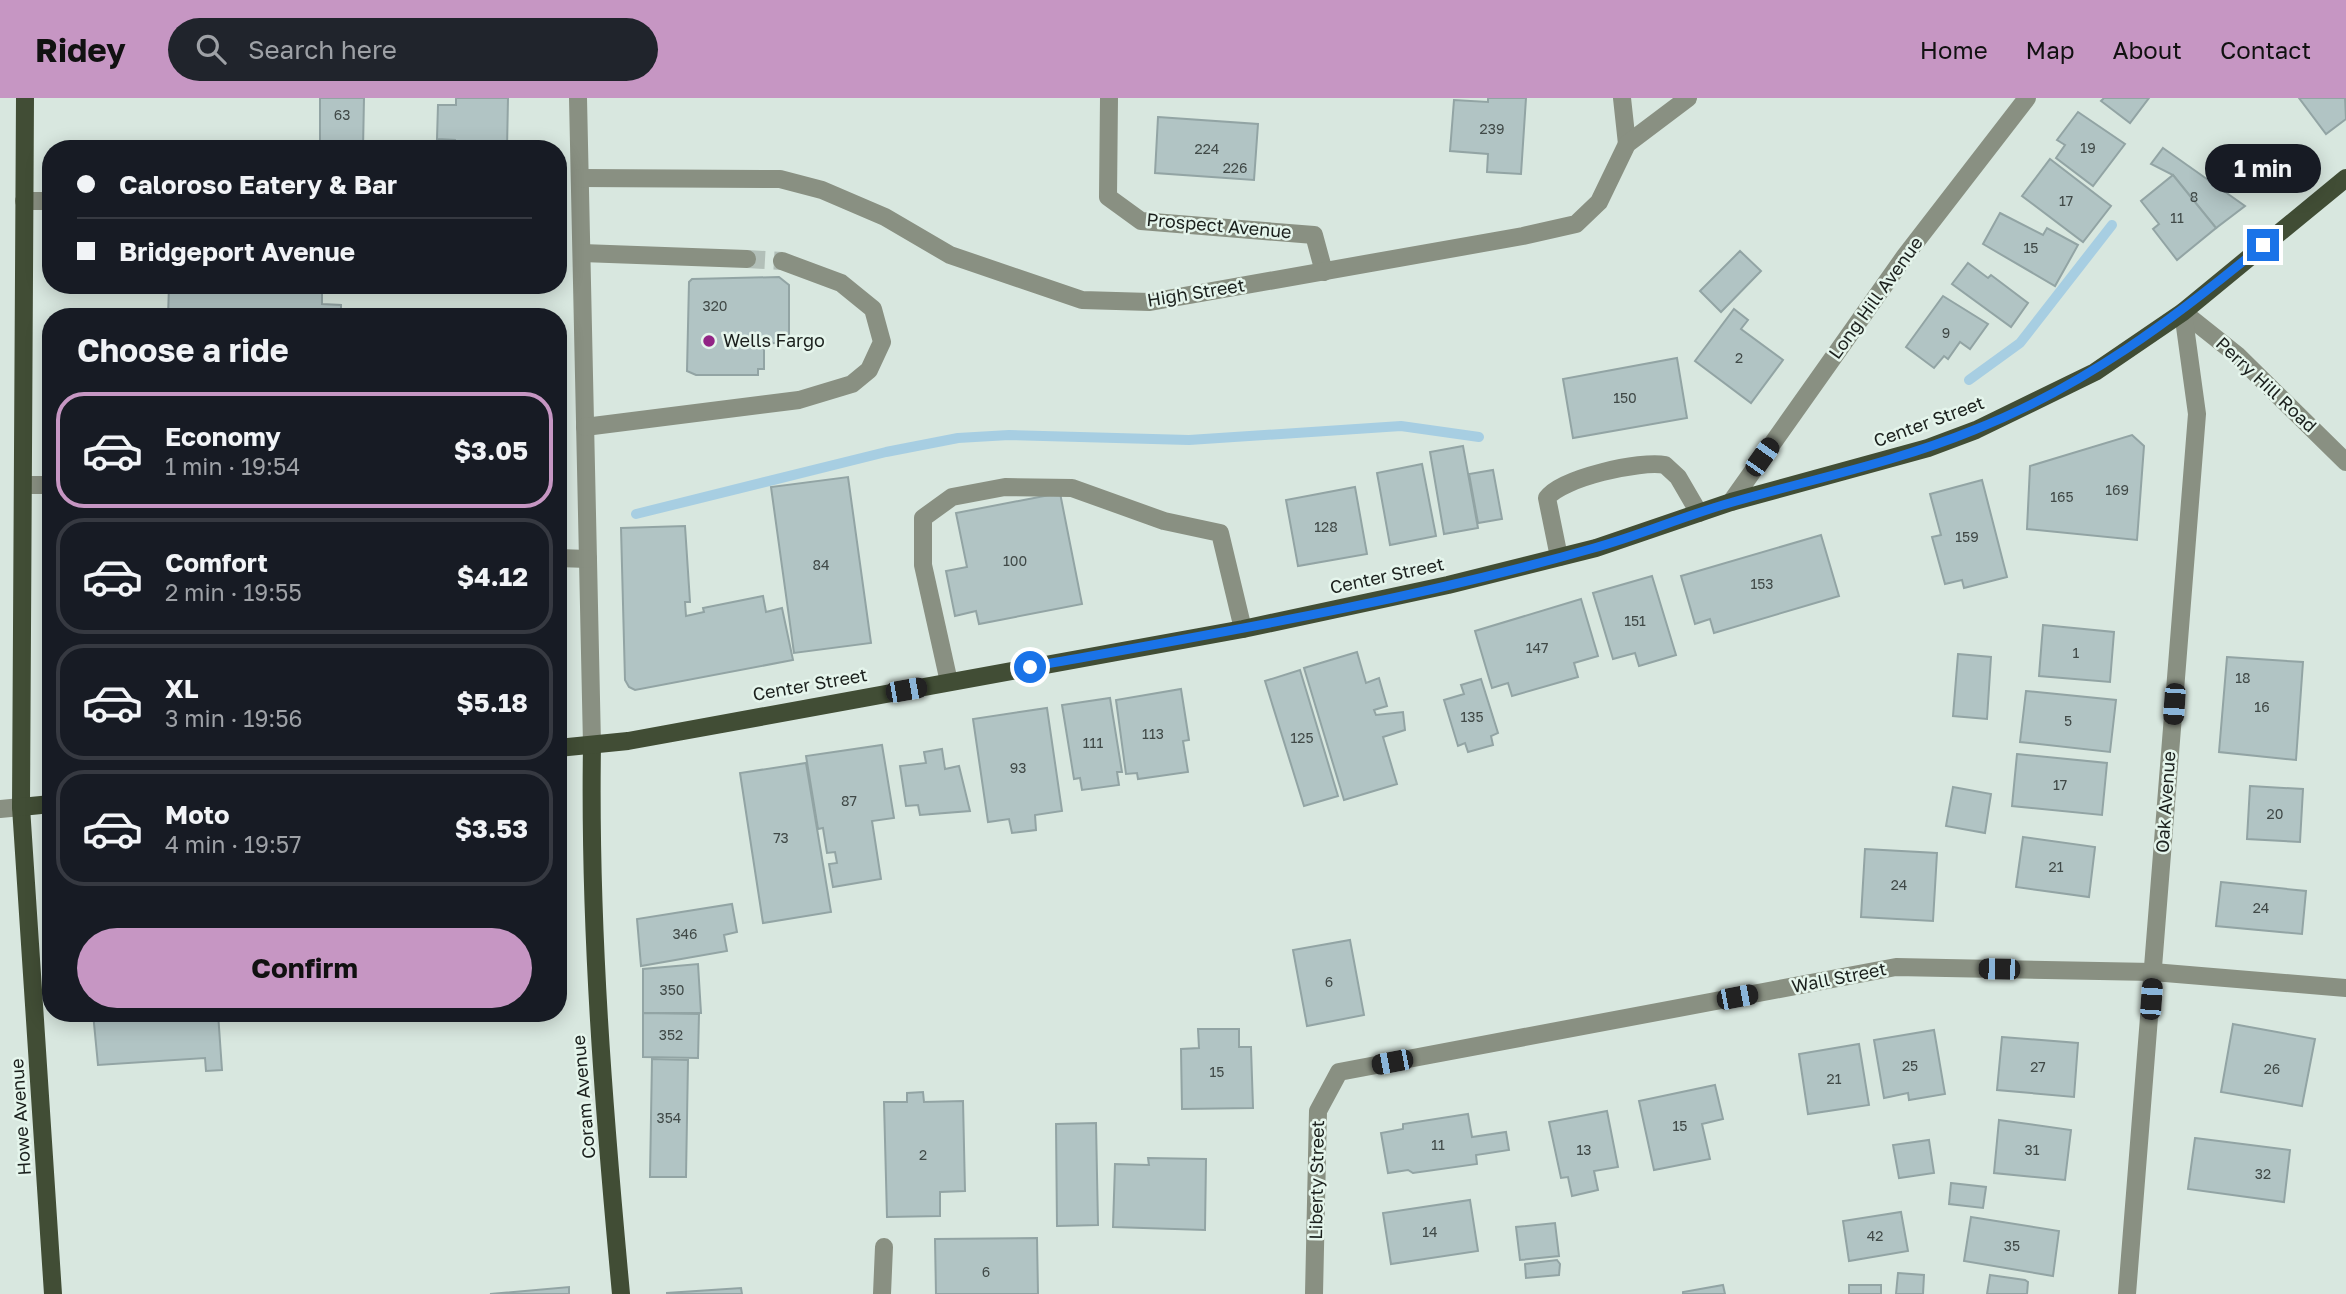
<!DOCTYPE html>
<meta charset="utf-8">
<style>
:root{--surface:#171b24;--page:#20242c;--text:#f1f3f6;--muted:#9ea1a6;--line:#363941;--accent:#c696c3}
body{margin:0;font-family:"Golos Text",sans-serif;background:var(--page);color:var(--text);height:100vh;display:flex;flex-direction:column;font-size:26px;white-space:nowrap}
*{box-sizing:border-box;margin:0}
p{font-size:23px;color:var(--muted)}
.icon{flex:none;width:38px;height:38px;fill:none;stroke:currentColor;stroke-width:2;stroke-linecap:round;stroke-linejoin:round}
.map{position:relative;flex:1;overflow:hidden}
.panel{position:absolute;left:42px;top:210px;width:525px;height:714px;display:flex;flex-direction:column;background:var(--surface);border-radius:28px;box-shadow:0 4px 18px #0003}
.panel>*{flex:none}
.banner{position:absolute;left:42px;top:42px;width:525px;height:154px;border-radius:28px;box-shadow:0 4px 18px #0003;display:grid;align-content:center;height:154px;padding:0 35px;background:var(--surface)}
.end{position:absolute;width:32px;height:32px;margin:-16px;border:9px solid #1a73e8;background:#fff;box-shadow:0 0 0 4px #fff}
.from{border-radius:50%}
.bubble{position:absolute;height:49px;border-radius:24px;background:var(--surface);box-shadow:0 4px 18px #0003;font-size:23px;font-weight:700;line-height:49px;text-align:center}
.car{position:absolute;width:21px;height:42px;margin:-21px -10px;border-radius:9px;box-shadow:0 0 5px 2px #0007;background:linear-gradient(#222 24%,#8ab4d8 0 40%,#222 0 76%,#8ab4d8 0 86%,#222 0)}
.banner b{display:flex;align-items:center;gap:24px;height:66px;font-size:26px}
.banner b+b{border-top:2px solid var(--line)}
.banner i{width:18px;height:18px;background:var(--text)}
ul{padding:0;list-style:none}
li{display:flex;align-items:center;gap:21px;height:116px;margin:0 14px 10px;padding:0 21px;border:4px solid var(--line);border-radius:28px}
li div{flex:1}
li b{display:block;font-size:26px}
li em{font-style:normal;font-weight:700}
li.selected{border-color:var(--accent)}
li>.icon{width:63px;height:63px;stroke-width:1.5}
h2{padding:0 35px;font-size:32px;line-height:84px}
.cta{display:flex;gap:14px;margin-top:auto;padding:14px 35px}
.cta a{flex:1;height:80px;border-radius:42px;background:var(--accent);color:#111;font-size:28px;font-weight:700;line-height:80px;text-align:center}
header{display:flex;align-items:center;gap:42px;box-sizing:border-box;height:98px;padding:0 35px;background:var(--accent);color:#111}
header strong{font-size:33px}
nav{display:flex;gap:38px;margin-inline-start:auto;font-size:24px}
.search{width:490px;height:63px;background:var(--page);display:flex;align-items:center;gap:18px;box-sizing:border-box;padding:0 24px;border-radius:38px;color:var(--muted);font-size:26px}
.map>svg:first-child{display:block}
</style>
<header>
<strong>Ridey</strong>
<div class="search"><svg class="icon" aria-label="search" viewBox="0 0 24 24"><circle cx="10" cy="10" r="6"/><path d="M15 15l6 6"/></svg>Search here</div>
<nav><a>Home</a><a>Map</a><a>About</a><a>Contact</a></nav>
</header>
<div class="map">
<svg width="2346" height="1196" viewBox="0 0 2346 1196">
<rect width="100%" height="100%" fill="#d8e7df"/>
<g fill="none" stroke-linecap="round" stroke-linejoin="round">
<g stroke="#a7cee2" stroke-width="10">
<polyline points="1969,282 2020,245 2112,127"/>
<polyline points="636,416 886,354 958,340 1009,337 1189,342 1401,328 1479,339"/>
</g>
</g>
<g fill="#b1c4c4" stroke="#92a4a4" stroke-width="2">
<polygon points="320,0 364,0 363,51 320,51"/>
<polygon points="456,0 508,0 507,51 455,51 455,42 437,41 438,7 456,7"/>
<polygon points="1488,0 1526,0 1521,76 1487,74 1488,56 1450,53 1454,2 1488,4"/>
<polygon points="2104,0 2149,0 2130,25 2101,3"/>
<polygon points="2299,0 2345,0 2346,21 2326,36"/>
<polygon points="2078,14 2125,46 2093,88 2056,60 2065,47 2057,42"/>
<polygon points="1158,19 1258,26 1254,82 1155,75"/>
<polygon points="2163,50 2245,108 2216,130 2173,77 2151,66"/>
<polygon points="2050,61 2111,108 2083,144 2022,98"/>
<polygon points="2173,77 2216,130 2177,162 2153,131 2159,126 2141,103"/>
<polygon points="2000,115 2043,137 2047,130 2078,147 2055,188 1983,146"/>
<polygon points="1740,153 1761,173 1721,214 1700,193"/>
<polygon points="1968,165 1988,180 1991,177 2028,205 2011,229 1952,186"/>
<polygon points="779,179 789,187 789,240 786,244 764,246 764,271 758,271 758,277 696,277 687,273 689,184 692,181"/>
<polygon points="169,187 322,187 322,206 341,207 341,219 168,219"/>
<polygon points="1943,198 1988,226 1970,251 1960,244 1948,261 1944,258 1934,270 1906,249"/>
<polygon points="1734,211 1748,222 1741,231 1783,262 1751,305 1695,263"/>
<polygon points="1677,260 1687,320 1573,340 1563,281"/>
<polygon points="2132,337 2144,348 2137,442 2027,431 2030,368"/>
<polygon points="1463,348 1478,430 1444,436 1430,354"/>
<polygon points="1422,366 1436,438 1390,447 1377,375"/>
<polygon points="1493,372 1502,421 1478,425 1469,376"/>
<polygon points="848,379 871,545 794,555 771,389"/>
<polygon points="1982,382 2007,479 1964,490 1962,482 1945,486 1932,439 1941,437 1930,396"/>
<polygon points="1355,389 1367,456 1298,468 1286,402"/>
<polygon points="1060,395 1082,506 979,526 976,513 955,518 946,473 967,469 956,415"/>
<polygon points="685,428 690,504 685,504 686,518 704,514 703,510 763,498 766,514 782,510 793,562 635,592 629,589 625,582 621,430"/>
<polygon points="1821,437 1839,498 1714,535 1710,521 1695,526 1681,478"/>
<polygon points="1652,478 1676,557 1639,568 1635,555 1613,561 1593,495"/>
<polygon points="1581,501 1598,558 1574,565 1578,579 1512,598 1508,585 1492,590 1475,533"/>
<polygon points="2043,527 2114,534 2110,584 2039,578"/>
<polygon points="1357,554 1366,585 1379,580 1387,608 1374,612 1376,617 1403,614 1405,632 1383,639 1397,686 1344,702 1304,570"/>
<polygon points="1958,556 1991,559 1987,621 1953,618"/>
<polygon points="2227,559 2303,564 2296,662 2219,654"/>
<polygon points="1300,572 1338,698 1304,708 1265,583"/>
<polygon points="1481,581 1498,635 1491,638 1493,647 1468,654 1465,645 1458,648 1444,602 1464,596 1461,587"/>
<polygon points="1181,591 1189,642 1183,643 1188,674 1138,681 1137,675 1126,676 1116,602"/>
<polygon points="2026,593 2116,602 2110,654 2020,644"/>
<polygon points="1110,600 1122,674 1117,674 1119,687 1082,692 1080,680 1074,681 1062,607"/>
<polygon points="1047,610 1062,713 1035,717 1036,732 1012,735 1009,721 988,724 973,621"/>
<polygon points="882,647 894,720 872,723 881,781 833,789 829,766 837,765 835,754 827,755 823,730 818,731 806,658"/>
<polygon points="942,651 945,671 959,668 970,713 920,717 918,707 906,708 900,668 926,665 924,654"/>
<polygon points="2017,656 2107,665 2102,717 2012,708"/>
<polygon points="806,665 831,814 763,825 740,675"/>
<polygon points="2250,688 2303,691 2300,744 2247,741"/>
<polygon points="1953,689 1991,696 1985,735 1946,728"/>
<polygon points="2023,739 2095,749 2089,799 2016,789"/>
<polygon points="1865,751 1937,755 1933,823 1861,819"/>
<polygon points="2221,784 2306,793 2302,836 2216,828"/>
<polygon points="732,806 737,834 724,837 727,853 641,868 637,821"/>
<polygon points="1350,842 1364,917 1307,928 1293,852"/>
<polygon points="698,866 701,915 643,915 643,871"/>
<polygon points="93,915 218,915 222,972 206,973 205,960 98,967"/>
<polygon points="643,915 699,916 698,960 643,959"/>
<polygon points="2233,926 2315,941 2302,1008 2221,994"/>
<polygon points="1198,931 1239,931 1239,949 1251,949 1253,1010 1182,1011 1181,951 1199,950"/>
<polygon points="1934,932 1945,996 1909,1002 1908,995 1884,1000 1874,942"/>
<polygon points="2002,939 2078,945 2074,999 1997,992"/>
<polygon points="1859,946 1869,1007 1808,1016 1799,956"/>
<polygon points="652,961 688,962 686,1079 650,1079"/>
<polygon points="1715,987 1723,1021 1702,1026 1710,1061 1654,1072 1639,1003"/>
<polygon points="923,994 924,1004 963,1003 965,1093 940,1094 940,1118 887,1119 884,1004 907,1004 907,995"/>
<polygon points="1607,1013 1618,1069 1594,1073 1598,1092 1572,1098 1568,1079 1561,1080 1549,1024"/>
<polygon points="1468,1016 1472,1039 1506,1034 1509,1052 1476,1057 1477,1066 1413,1075 1408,1072 1388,1075 1381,1035 1403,1031 1403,1026"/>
<polygon points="1999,1022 2071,1032 2065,1082 1994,1075"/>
<polygon points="1096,1025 1098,1127 1057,1128 1056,1026"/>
<polygon points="2195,1040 2290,1052 2284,1104 2188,1091"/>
<polygon points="1929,1042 1934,1075 1899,1080 1893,1047"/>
<polygon points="1148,1060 1206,1061 1205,1132 1113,1129 1115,1066 1149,1067"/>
<polygon points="1951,1085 1986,1089 1983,1110 1949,1106"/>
<polygon points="1470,1102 1478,1153 1391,1166 1383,1115"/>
<polygon points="1901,1114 1908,1153 1849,1163 1843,1123"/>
<polygon points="1971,1119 2059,1133 2053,1178 1964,1163"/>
<polygon points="1555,1125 1559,1158 1520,1162 1516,1129"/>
<polygon points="1037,1140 1038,1196 936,1196 935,1141"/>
<polygon points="1557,1162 1560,1166 1559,1177 1526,1180 1525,1166"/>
<polygon points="1898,1175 1924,1177 1923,1196 1896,1196"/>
<polygon points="1990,1177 2025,1182 2028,1184 2027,1196 1987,1196"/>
<polygon points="1723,1187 1725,1196 1683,1196 1683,1194"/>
<rect x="1849" y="1187" width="32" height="9"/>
<polygon points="569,1189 569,1196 490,1196"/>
<polygon points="741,1190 742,1196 667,1196 667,1195"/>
</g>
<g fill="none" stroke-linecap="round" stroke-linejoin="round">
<polyline stroke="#b2bfb8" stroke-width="18" stroke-dasharray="18 9" stroke-linecap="butt" points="747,161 782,163"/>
<g stroke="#899082" stroke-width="18">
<polyline points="578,0 592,647"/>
<polyline points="1109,0 1108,99 1141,123 1314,137 1324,174"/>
<polyline points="1622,0 1627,46"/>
<polyline points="580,80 780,81 822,92 885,119 950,157 1082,202 1150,204 1523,138 1576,126 1599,104 1627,46 1688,0"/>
<polyline points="24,103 51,103"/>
<polyline points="582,155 747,161"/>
<polyline points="2183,214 2237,257 2346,364"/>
<polyline points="585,329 799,302 852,286 869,272 882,244 873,211 841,185 782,163"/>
<polyline points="23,387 51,387"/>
<polyline points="1731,404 1905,158 2027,0"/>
<path d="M1559,459L1547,400C1561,380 1641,362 1665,367L1678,379L1699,415"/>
<polyline points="558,460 588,461"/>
<polyline points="949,584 923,467 923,420 952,399 1005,389 1072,390 1164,423 1220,435 1243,531"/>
<polyline points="0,711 21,709"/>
<polyline points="882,1196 884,1149"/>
<polyline points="1314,1196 1318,1013 1339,974 1896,869 2153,874 2346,890"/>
<polyline points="2127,1196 2197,316 2183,214"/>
</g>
<g stroke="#414d35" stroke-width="18">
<polyline points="25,0 21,709 53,1196"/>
<path d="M592,647C589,830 604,1014 621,1196"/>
<polyline points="558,650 628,643 1243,531 1448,487 1596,450 1731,404 1928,350 1976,332 2095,274 2183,214 2346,80"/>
<polyline points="21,709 51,706"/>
</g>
</g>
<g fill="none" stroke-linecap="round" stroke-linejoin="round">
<path stroke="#1a73e8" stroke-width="9" d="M1030,569C1218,535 1409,503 1594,450C1641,437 1686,417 1733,404C1813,381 1896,364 1974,332C2083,289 2174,221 2263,147"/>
</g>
<circle fill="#922485" stroke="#e5f5ec" stroke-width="2.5" cx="709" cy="243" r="7"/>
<g text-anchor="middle" stroke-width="5" stroke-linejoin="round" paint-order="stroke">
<g font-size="14" fill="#404947">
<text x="342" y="22">63</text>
<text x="1492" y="36">239</text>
<text x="2088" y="55">19</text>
<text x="1207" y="56">224</text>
<text x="1235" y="75">226</text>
<text x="2194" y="104">8</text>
<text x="2066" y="108">17</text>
<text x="2177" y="125">11</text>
<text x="2031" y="155">15</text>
<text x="715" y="213">320</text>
<text x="1946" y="240">9</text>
<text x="1739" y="265">2</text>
<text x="1625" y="305">150</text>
<text x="2117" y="397">169</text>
<text x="2062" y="404">165</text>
<text x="1326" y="434">128</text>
<text x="1967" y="444">159</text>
<text x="1015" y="468">100</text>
<text x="821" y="472">84</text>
<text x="1762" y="491">153</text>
<text x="1635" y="528">151</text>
<text x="1537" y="555">147</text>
<text x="2076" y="560">1</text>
<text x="2243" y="585">18</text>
<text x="2262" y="614">16</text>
<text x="1472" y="624">135</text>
<text x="2068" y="628">5</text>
<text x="1153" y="641">113</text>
<text x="1302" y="645">125</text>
<text x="1093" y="650">111</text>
<text x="1018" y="675">93</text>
<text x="2060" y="692">17</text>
<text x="849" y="708">87</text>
<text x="2275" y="721">20</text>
<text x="781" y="745">73</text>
<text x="2056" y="774">21</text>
<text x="1899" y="792">24</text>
<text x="2261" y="815">24</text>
<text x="685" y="841">346</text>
<text x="1329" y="889">6</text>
<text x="672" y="897">350</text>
<text x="671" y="942">352</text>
<text x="1910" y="973">25</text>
<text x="2038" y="974">27</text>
<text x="2272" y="976">26</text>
<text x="1217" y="979">15</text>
<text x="1834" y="986">21</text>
<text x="669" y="1025">354</text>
<text x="1680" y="1033">15</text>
<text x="1438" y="1052">11</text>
<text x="1584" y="1057">13</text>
<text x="2032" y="1057">31</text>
<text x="923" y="1062">2</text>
<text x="2263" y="1081">32</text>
<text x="1430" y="1139">14</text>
<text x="1875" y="1143">42</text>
<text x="2012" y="1153">35</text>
<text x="986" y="1179">6</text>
</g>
<g font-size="18" fill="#1b201d" stroke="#e5f5ec">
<text transform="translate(1219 128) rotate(5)" y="6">Prospect Avenue</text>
<text transform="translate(1196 195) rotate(-9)" y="6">High Street</text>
<text transform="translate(1876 200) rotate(-54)" y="6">Long Hill Avenue</text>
<text transform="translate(2266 287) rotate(43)" y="6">Perry Hill Road</text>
<text transform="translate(1929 324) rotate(-20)" y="6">Center Street</text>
<text transform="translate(1387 478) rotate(-12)" y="6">Center Street</text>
<text transform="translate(810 587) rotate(-10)" y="6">Center Street</text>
<text transform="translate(2166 704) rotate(-86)" y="6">Oak Avenue</text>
<text transform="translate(1839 880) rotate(-11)" y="6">Wall Street</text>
<text transform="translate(584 999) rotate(-95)" y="6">Coram Avenue</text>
<text transform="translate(21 1019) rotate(-94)" y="6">Howe Avenue</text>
<text transform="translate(1317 1082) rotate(-89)" y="6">Liberty Street</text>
</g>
<g font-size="18" fill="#1b201d" stroke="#e5f5ec" text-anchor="start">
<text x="723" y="249">Wells Fargo</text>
</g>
</g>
</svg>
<i class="end from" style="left:1030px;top:569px"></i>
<i class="end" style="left:2263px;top:147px"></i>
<div class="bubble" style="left:2205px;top:46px;width:116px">1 min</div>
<i class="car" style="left:1762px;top:359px;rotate:35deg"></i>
<i class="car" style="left:906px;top:592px;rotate:80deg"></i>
<i class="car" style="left:2174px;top:606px;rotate:184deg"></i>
<i class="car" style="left:1999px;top:871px;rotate:271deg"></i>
<i class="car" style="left:1737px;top:899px;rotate:79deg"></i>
<i class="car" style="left:2151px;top:901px;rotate:4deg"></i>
<i class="car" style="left:1392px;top:964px;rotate:259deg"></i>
<div class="banner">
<b><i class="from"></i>Caloroso Eatery &amp; Bar</b>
<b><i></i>Bridgeport Avenue</b>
</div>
<section class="panel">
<h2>Choose a ride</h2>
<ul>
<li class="selected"><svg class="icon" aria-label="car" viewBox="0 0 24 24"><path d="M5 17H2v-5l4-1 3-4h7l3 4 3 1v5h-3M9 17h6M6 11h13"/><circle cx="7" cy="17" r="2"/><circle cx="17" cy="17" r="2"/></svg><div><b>Economy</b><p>1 min · 19:54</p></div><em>$3.05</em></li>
<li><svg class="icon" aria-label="car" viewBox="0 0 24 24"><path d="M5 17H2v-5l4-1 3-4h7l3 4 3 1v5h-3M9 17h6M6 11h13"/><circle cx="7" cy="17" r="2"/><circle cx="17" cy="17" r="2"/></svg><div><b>Comfort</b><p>2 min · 19:55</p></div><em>$4.12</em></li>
<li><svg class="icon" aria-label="car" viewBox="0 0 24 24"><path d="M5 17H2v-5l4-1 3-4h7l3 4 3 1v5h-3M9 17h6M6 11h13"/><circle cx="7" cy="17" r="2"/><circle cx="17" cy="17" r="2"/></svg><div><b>XL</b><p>3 min · 19:56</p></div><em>$5.18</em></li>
<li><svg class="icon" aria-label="car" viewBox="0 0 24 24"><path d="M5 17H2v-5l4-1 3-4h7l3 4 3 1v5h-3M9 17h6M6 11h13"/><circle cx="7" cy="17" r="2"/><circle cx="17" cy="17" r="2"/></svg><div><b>Moto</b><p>4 min · 19:57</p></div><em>$3.53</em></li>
</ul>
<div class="cta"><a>Confirm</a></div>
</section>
</div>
